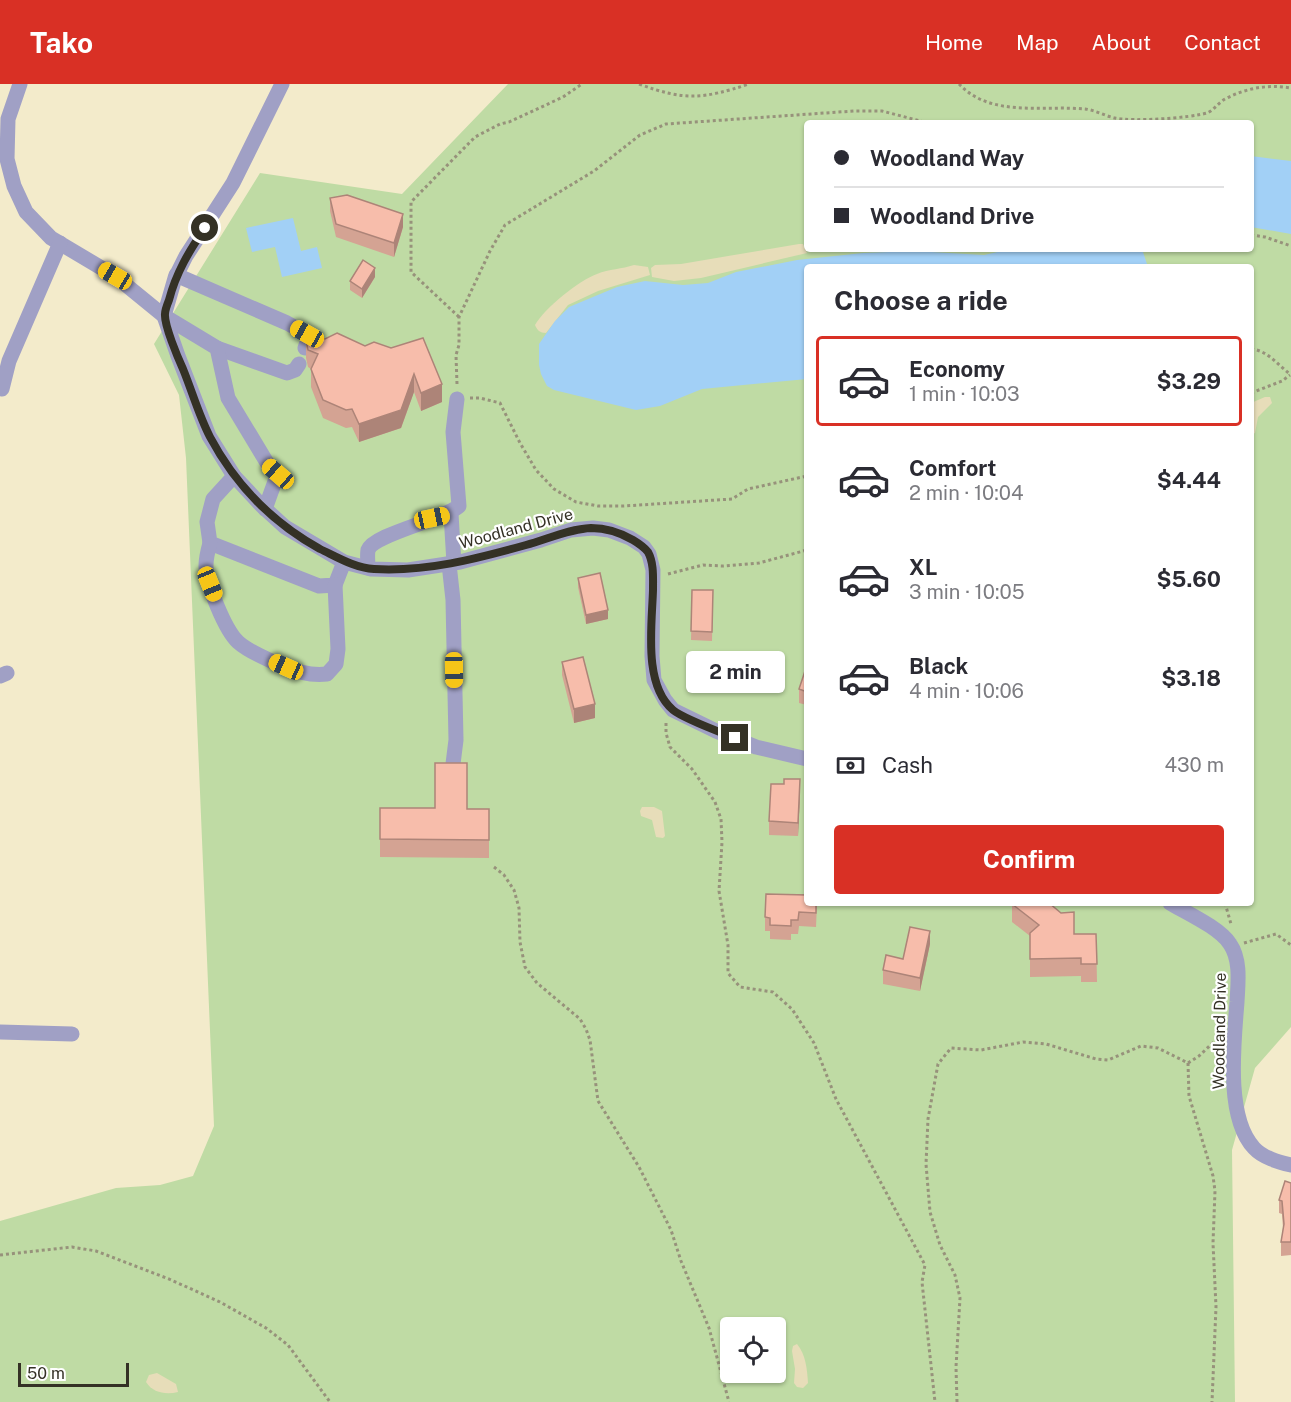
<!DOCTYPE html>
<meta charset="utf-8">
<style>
:root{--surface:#fff;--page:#f7f7f7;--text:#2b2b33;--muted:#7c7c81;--line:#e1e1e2;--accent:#d93025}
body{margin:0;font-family:"Public Sans",sans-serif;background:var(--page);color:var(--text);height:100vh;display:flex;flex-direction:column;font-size:22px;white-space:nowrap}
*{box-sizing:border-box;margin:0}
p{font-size:20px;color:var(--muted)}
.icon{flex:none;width:33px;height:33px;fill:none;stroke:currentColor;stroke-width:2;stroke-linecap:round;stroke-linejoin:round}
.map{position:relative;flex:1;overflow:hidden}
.side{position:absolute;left:804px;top:180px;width:450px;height:642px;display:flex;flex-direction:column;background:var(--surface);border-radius:6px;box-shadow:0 2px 4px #0004}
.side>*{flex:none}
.guide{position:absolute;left:804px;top:36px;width:450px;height:132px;border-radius:6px;box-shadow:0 2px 4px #0004;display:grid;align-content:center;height:132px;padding:0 30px;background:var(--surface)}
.fabs{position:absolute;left:720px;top:1233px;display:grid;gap:12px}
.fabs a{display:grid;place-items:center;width:66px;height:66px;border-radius:6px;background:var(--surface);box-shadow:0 2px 4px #0004;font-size:30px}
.scale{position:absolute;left:18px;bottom:15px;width:111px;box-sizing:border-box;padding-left:6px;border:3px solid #343125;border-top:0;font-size:16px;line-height:21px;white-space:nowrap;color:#343125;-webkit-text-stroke:4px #fff;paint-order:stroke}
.end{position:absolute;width:27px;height:27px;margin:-14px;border:8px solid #343125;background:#fff;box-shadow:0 0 0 3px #fff}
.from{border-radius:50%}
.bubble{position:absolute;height:42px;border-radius:6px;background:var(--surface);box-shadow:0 2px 4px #0004;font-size:20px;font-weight:700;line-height:42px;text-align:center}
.car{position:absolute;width:18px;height:36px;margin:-18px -9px;border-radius:8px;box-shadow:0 0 4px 2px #0007;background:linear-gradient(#f5c518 24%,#345 0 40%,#f5c518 0 76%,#345 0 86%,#f5c518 0)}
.guide b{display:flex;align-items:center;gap:21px;height:57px;font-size:22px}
.guide b+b{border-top:2px solid var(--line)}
.guide i{width:15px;height:15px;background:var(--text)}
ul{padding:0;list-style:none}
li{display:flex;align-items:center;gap:18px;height:90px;margin:0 12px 9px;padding:0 18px;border:3px solid transparent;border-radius:6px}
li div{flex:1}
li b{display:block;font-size:22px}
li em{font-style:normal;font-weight:700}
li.current{border-color:var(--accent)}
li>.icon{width:54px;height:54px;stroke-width:1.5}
h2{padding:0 30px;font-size:27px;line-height:72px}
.pay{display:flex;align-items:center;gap:15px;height:66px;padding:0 30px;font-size:22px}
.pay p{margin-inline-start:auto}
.button{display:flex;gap:12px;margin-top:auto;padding:12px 30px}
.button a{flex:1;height:69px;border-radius:6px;background:var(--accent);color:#fff;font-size:24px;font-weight:700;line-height:69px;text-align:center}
header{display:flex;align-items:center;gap:36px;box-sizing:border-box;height:84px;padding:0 30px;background:var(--accent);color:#fff}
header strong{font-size:28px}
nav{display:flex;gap:33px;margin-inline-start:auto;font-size:21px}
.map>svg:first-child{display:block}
</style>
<header>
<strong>Tako</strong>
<nav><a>Home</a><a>Map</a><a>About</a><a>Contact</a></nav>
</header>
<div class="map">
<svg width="1291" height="1318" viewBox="0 0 1291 1318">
<rect width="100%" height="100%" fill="#f3ebcb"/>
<path fill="#bfdba4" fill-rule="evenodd" d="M508,0H1291V943L1255,984L1232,1066L1235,1318H0V1137L116,1104L160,1101L193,1092L214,1042L186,374L179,311L154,260L260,89L402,110ZM807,39H1251V165H807ZM807,183H1251V819H807ZM730,1244H776V1288H730Z"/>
<g fill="#e7ddb9">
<polygon points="799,160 803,160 807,169 701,194 674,197 652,193 651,184 655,181 681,180"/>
<path d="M634,181L648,183L650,191L598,207L568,221L546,249C540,249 537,246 535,241C545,224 578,197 597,190C609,185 622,185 634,181Z"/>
<polygon points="1265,313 1270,313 1272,319 1258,333 1255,349 1251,351 1251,319"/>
<polygon points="642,723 654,723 662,727 665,752 663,754 656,753 652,736 641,732 640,727"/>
<path d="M797,1260C806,1271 807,1285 808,1299L803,1304L797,1303L794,1299L795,1285L792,1267L793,1262Z"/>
<path d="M157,1289L176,1300L178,1308C166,1311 153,1309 146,1298L149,1291Z"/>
</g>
<g fill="#a2d0f6">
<polygon points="1251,72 1291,77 1291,150 1251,143"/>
<polygon points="293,134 301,167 317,163 322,184 282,193 275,163 252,168 246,144"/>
<polygon points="1011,165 1146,165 1143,168 1147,180 1163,183 807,183 807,295 702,305 660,322 636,326 554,306 547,302 541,290 539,281 539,260 555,237 569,223 617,203 645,197 683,201 708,199 736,188 797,176 863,169 914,167 984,171"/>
</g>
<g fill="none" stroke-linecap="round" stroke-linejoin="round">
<g stroke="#97927b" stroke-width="3" stroke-dasharray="3 3" stroke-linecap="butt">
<path d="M639,0C685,17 703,15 749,0"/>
<path d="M959,0C991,34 1043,21 1085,25C1095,26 1105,32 1115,34C1133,38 1189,34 1207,29C1213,27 1218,19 1225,15C1246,4 1268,0 1291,4"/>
<polyline points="1251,151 1265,153 1291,162"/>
<polyline points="459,233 411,188 411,118 475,53 500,40 509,38 563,13 582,0"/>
<path d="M1251,265C1267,266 1278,281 1290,290"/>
<polyline points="457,300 456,271 459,261 459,233 490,167 505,141 594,87 640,51 666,40 854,27 882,27 928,39"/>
<polyline points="1251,309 1282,297 1290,291"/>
<polyline points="470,314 480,314 500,319 520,359 536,386 554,405 576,418 598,422 624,422 732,415 748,405 807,392"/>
<polyline points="668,490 703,481 723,482 759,479 807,466"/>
<polyline points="666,639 666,649 670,663 692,685 715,718 721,735 722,758 719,807 728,861 728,889 740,903 773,908 792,925 814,959 836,1015 925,1181 922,1198 935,1318"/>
<polyline points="494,783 504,791 514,806 519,824 520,858 525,883 537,899 580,935 586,945 590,956 598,1017 639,1083 671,1146 681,1177 709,1244 729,1318"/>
<polyline points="1225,819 1231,840"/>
<polyline points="1244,859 1276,850 1291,861"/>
<polyline points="1188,979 1199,972 1219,953"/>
<polyline points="0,1171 72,1163 96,1167 169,1195 220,1218 266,1244 288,1261 330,1318"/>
<polyline points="957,1318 956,1283 960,1214 955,1191 940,1161 930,1128 926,1080 928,1035 938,980 951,964 981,966 1023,958 1046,960 1096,975 1108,976 1141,962 1158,964 1188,979 1189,1012 1213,1092 1215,1107 1213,1159 1216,1223 1212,1318"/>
</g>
<g stroke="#a0a0c5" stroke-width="15">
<polyline points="20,0 8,35 7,75 14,102 26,128 51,154 115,192 164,232 178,272 209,352 234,392 262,422 285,443 344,478 371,485 408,486 460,478 541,456 571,446 593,444 609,446 630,454 644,463 649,470 653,486 652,572 654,596 665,616 673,626 716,647 756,663 807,675"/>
<polyline points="176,191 287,239 307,250 309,253 305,264"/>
<polyline points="217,264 287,289 295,286 299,280"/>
<polyline points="2,305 9,277 60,159"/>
<polyline points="234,392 213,415 207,438 210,459 319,502 335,501 344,478"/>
<polyline points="265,425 278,389 269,382 228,314 217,264 164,232 175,194 186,172 233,99 282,0"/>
<polyline points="451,430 454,479"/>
<path d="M210,459C208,466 206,475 206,482C206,499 225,546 238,558C249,568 265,574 278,580C295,587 309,592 327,590L336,580L338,565L335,501"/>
<polyline points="449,480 453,516 456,656 453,680"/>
<path d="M368,484C368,479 367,471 368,466C374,450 443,436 459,422L453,348L457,315"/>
<polyline points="0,592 7,589"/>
<path d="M1170,819C1187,829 1220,844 1230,860C1241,876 1238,899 1237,918C1234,958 1225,1033 1254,1064C1263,1074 1279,1078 1291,1081"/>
<polyline points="0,948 72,950"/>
</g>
</g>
<g fill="#d4a393">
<polygon points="330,114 403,143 394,173 336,153 330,127"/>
<polygon points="375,193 362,214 350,206 350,197"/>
<polygon points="325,255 365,262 391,264 442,318 421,327 414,308 401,344 359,358 352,343 346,344 323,334 311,303 311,285 308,283 306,274 306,256"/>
<polygon points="578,494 608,535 586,540 578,503"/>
<polygon points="692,506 713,506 712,557 691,556"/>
<polygon points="562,578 595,634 574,639 562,591"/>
<polygon points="807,581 807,621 799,619 799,605"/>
<polygon points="784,700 800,709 798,752 769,751 769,737"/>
<polygon points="380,724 489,725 489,774 380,773"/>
<polygon points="817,819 816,843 799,842 798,850 791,850 791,856 770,855 770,847 765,847 765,833"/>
<polygon points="1012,820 1074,850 1096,850 1097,898 1081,898 1081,892 1030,893 1030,852 1012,838"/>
<polygon points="930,860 920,907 883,900 883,886"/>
<polygon points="1291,1099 1291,1171 1281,1172 1281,1158 1283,1144 1282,1130 1279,1129 1279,1116"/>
</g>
<g fill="#ad8478">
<polygon points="403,130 403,143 394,173 394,159"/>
<polygon points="375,184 375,193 362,214 362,205"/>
<polygon points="414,290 414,308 401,344 359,358 359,340"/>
<polygon points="442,300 442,318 421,327 421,309"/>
<polygon points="608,526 608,535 586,540 586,531"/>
<polygon points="595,620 595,634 574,639 574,625"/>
<polygon points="800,695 800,709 798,752 798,739"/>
<polygon points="930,847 930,860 920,907 920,894"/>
</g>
<g fill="#f7bdab" stroke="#ad8478" stroke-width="1.5">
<polygon points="347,111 403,130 394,159 336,140 330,114"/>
<polygon points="363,176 375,184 362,205 350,197"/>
<polygon points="337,249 365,262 374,258 391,264 423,254 442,300 421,309 414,290 401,326 359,340 352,325 346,326 323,316 311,285 318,270 308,266 306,256 314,250 325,255"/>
<polygon points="600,489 608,526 586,531 578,494"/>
<polygon points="692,506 713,506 712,548 691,547"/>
<polygon points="583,573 595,620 574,625 562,578"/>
<polygon points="807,581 807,608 799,605"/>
<polygon points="435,679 467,679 467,725 489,725 489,756 380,755 380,724 435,724"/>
<polygon points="784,695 800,695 798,739 769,737 771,700 784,700"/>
<polygon points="766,810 807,811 807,819 816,819 816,829 799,828 798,836 791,836 791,842 770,841 770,834 765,833"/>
<polygon points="1012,819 1049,819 1061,829 1074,828 1074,850 1096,850 1097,880 1081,880 1081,874 1030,875 1030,849 1039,841 1012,820"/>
<polygon points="910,843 930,847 920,894 883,886 886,871 903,875"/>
<polygon points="1285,1097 1291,1099 1291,1158 1281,1158 1284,1140 1282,1117 1279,1116"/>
</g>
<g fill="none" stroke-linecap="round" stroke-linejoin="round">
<path stroke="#343125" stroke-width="8" d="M205,144C189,167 176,189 169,216C167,221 165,226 165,230C164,241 178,274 183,285C192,307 199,332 210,353C235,400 273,439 320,465C337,473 355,484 374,485C426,488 476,475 526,461C548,455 569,445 591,444C605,444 621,449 633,456C638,459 644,463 648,468C654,479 653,493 653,506C652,541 643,601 673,626C684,635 720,648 735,654"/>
</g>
<g text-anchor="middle" stroke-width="4.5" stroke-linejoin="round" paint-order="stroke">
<g font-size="16" fill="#343125" stroke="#fff">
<text transform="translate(516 444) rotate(-15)" y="6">Woodland Drive</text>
<text transform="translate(1219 947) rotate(-89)" y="6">Woodland Drive</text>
</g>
</g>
</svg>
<div class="fabs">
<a><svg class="icon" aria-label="locate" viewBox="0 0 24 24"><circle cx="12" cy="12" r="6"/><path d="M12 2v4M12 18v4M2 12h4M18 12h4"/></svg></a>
</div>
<div class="scale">50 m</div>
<i class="end from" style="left:205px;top:144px"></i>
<i class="end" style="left:735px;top:654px"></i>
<div class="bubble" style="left:686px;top:567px;width:99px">2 min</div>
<i class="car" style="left:115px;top:192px;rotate:300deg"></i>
<i class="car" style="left:307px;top:250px;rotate:299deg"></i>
<i class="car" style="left:278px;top:390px;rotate:311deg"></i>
<i class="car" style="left:432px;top:434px;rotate:78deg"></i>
<i class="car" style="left:210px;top:500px;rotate:158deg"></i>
<i class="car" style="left:286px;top:583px;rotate:294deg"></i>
<i class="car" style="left:454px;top:586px;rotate:179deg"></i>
<div class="guide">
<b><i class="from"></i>Woodland Way</b>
<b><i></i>Woodland Drive</b>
</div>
<section class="side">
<h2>Choose a ride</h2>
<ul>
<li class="current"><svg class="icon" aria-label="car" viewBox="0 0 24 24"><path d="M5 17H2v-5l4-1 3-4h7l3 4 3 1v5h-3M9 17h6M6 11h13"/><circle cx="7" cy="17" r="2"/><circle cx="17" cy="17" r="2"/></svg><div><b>Economy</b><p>1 min · 10:03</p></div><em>$3.29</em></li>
<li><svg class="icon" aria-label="car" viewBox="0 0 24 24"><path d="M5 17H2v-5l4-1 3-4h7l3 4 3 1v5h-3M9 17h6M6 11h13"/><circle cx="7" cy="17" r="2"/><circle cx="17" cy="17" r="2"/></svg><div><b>Comfort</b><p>2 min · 10:04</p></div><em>$4.44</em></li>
<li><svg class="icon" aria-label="car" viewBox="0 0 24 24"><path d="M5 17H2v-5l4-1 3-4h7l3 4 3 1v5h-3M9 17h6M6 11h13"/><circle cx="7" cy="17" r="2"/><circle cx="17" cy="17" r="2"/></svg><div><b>XL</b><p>3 min · 10:05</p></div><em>$5.60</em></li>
<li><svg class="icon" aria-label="car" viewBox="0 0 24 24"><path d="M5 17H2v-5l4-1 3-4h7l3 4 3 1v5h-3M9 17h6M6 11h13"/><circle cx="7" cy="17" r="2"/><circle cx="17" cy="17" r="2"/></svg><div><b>Black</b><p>4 min · 10:06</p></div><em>$3.18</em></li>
</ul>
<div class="pay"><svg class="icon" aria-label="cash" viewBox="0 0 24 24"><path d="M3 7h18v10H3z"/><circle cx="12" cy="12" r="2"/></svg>Cash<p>430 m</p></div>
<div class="button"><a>Confirm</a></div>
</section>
</div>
